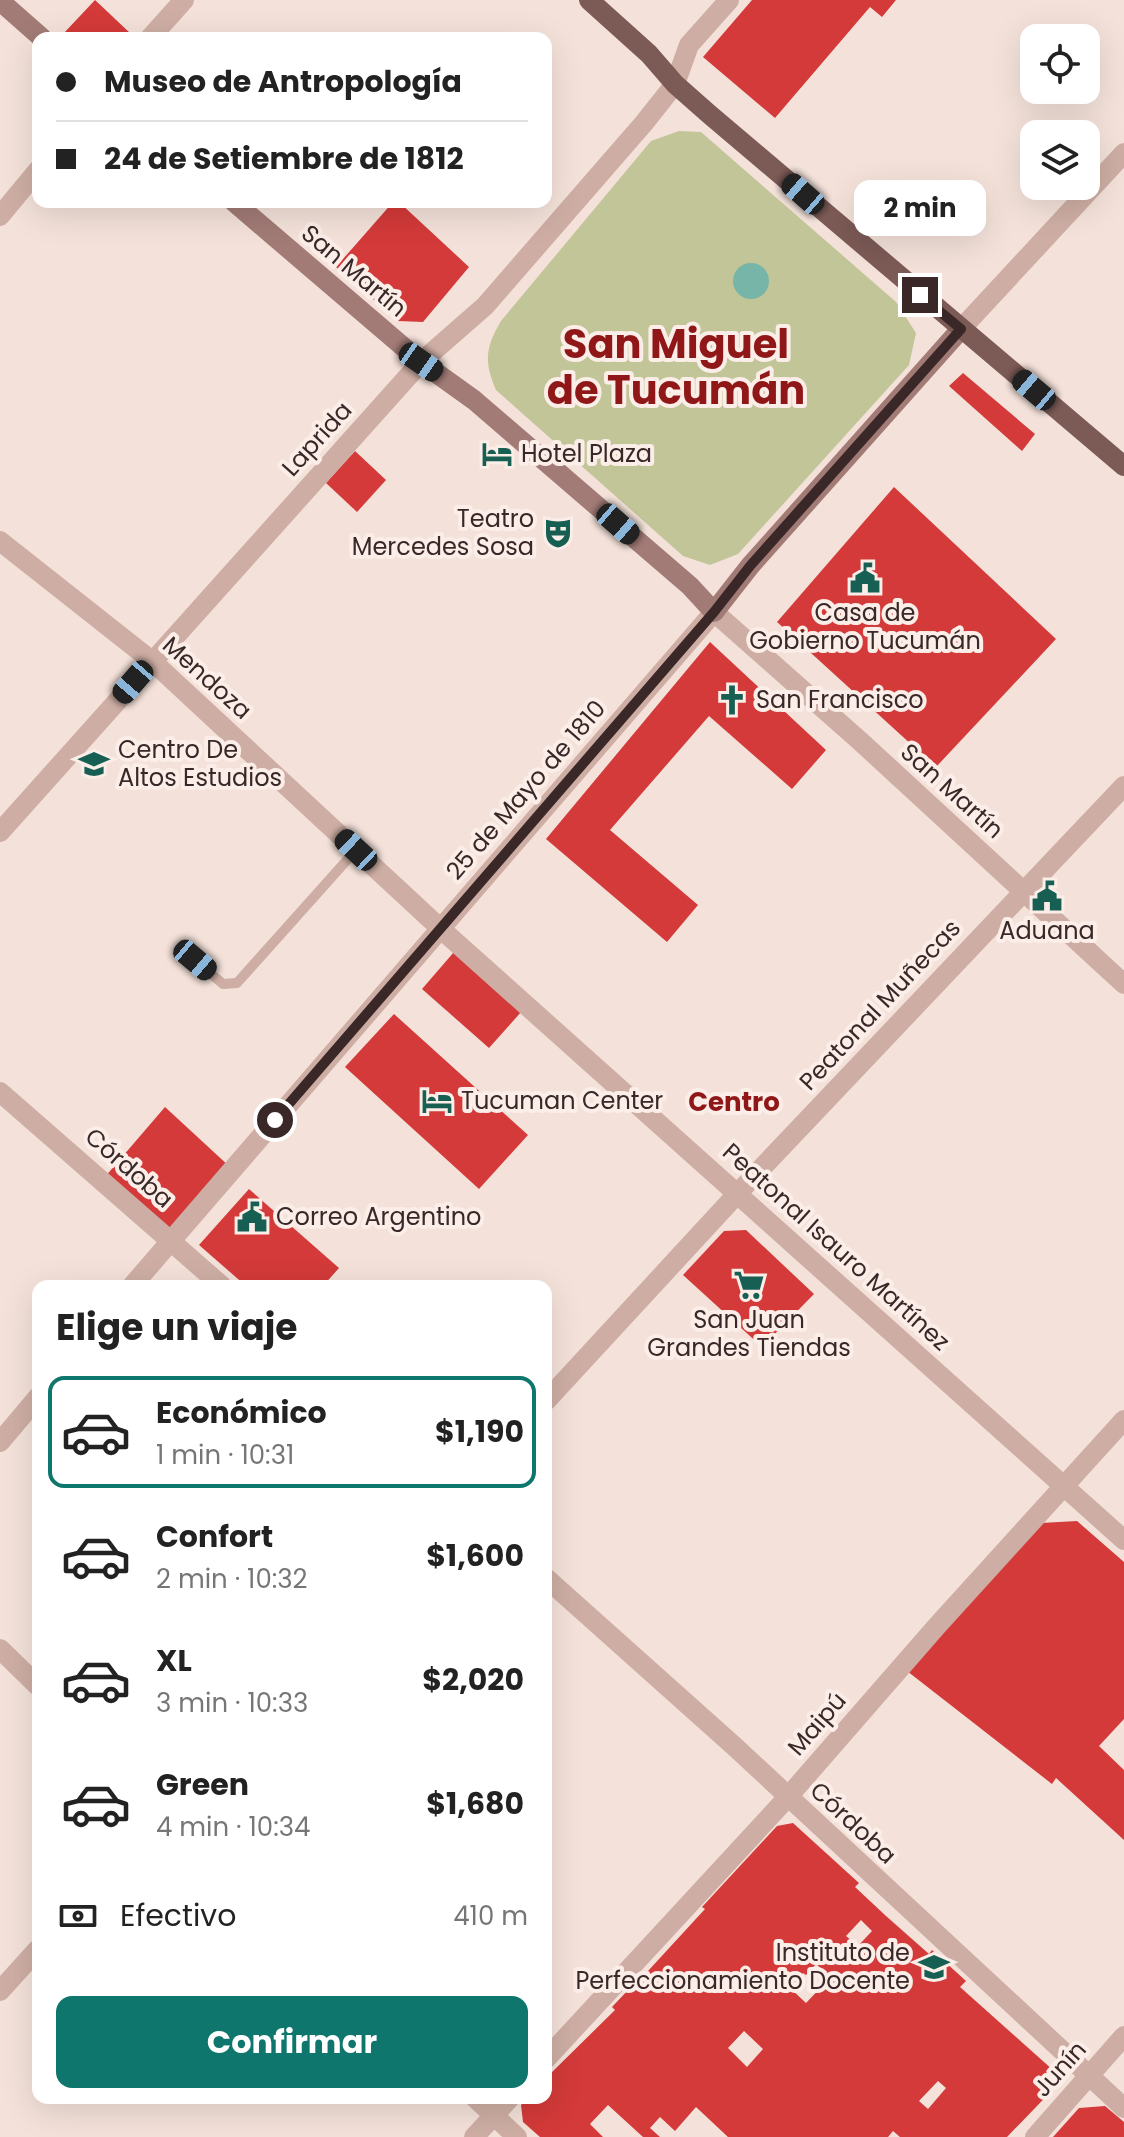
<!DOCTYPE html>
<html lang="es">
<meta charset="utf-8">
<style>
:root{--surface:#fff;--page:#f6f6f6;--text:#222;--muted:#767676;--line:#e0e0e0;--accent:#0f766e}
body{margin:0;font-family:Poppins,sans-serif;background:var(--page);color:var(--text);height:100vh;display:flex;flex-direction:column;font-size:30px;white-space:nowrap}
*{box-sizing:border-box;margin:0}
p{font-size:26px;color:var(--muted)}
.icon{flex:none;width:44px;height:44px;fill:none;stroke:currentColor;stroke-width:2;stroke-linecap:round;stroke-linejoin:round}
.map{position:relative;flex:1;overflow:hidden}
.details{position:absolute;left:32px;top:1280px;width:520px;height:824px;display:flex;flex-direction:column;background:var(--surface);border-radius:16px;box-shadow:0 8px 32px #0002}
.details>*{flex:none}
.guide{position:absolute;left:32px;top:32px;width:520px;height:176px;border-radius:16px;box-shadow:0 8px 32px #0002;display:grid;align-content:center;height:176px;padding:0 24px;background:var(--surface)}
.tools{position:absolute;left:1020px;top:24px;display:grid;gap:16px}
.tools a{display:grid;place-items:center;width:80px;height:80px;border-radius:16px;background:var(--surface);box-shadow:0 8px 32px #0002;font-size:40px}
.end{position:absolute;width:36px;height:36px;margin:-18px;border:10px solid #392827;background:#fff;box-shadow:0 0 0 4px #fff}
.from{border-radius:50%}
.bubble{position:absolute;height:56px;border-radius:16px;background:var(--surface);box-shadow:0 8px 32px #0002;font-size:26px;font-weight:700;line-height:56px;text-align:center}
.car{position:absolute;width:24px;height:48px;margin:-24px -12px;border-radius:10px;box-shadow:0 0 6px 2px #0007;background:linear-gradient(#222 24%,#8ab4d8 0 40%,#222 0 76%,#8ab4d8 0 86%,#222 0)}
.guide b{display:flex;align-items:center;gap:28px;height:76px;font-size:30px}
.guide b+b{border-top:2px solid var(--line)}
.guide i{width:20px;height:20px;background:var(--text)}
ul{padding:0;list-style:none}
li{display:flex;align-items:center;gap:24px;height:112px;margin:0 16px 12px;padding:0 8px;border:4px solid transparent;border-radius:16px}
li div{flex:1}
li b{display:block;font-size:30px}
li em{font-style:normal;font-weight:700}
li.active{border-color:var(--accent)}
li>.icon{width:72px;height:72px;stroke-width:1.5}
h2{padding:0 24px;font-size:36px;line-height:96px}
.pay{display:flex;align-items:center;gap:20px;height:88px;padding:0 24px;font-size:30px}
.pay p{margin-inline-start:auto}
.button{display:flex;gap:16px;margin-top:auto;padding:16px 24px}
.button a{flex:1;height:92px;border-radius:16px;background:var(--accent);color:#fff;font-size:32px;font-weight:700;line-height:92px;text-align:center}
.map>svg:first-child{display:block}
</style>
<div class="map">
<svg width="1124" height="2137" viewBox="0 0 1124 2137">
<rect width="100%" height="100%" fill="#f4e2da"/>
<path fill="#c1c598" d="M679,131L701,132L896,302L916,333L909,365L738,554L710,565L683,556L496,390C484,362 485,348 501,321L651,141Z"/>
<circle fill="#76b5a8" cx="751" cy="281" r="18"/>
<g fill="#d33a39" fill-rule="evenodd">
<polygon points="95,0 130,33 126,38 69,38 64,33"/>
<polygon points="752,0 896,0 882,17 870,7 775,118 703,57"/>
<polygon points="393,202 399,202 469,267 423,322 398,321 336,267"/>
<polygon points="963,373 1035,434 1022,451 949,386"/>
<polygon points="355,451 386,480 357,512 326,483"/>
<polygon points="894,487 1056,639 936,767 777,622"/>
<polygon points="710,642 826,750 792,789 709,716 610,830 698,905 667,942 546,839"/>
<polygon points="454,952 522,1011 489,1048 422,989"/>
<polygon points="394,1014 528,1135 479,1189 345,1067"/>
<polygon points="165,1107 230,1167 171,1235 104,1178"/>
<polygon points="249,1189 339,1268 323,1286 246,1286 199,1245"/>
<polygon points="746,1230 814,1294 762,1347 683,1275 724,1231"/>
<polygon points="1077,1521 1124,1562 1124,1719 1099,1746 1124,1770 1124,1840 1056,1778 1052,1784 907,1671 1041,1523"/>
<path d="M793,1823L859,1883L855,1887L886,1916L929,1954L932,1950L966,1981L960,1987L1063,2079L1007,2137H900L893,2131L888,2137H728L696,2107L675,2131L660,2117L650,2128L660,2137H643L608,2105L590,2124L603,2137H540L523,2122L521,2105L527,2098H546V2078L615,2010L612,2007L630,1988L632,1990L650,1972L648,1971L705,1909L702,1907L777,1826ZM861,1920L872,1931L858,1946L846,1936ZM816,1964L831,1977L806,2003L790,1988L803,1973L806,1975ZM744,2031L763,2049L747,2067L728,2048ZM938,2081L946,2088L928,2109L919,2101Z"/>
<polygon points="1105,2106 1124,2122 1124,2137 1053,2137 1079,2108"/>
</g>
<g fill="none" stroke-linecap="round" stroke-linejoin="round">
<polyline stroke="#ceaea4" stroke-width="10" points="195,960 223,984 237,983 356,850"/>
<g stroke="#ceaea4" stroke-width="20">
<polyline points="150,38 184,0"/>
<polyline points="0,216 38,170"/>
<polyline points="961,329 1124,153"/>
<polyline points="0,541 152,661 441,929 1124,1540"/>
<polyline points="0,832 421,362 485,306 644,123 675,84 689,45 729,0"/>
<polyline points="0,1092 222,1286"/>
<polyline points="132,1286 714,612 860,741 1124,984"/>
<polyline points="546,1401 737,1194 1124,786"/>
<polyline points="0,1442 38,1397"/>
<polyline points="546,1578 734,1746 1124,2108"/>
<polyline points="0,1649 38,1686"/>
<polyline points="0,1991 38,1949"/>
<polyline points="546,2059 787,1798 936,1627 1124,1420"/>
<polyline points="475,2098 517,2137"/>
<polyline points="474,2137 510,2098"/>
<polyline points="1035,2137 1124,2036"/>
</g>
<g stroke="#a27b76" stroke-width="20">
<polyline points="0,1 42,38"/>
<polyline points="234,202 421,362 474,400 690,586 714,612 750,566 961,329"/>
</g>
<polyline stroke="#7c5a56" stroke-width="20" points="589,0 649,54 675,84 709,114 1124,466"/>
</g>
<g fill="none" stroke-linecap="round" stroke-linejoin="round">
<polyline stroke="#392827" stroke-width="10" points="275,1120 714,612 750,566 961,329 920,295"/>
</g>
<defs>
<g id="hotel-bare" transform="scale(2.4)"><path d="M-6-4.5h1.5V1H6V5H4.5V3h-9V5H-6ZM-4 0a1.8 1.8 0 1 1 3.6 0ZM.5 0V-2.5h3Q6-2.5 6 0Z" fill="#185f53" stroke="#fbede7" stroke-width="2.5" paint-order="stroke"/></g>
<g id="theatre-bare" transform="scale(2.4)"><path d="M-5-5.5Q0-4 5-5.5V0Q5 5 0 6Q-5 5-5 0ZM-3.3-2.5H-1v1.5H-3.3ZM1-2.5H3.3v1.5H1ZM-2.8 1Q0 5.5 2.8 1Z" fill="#185f53" stroke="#fbede7" stroke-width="2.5" paint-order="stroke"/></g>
<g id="civic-bare" transform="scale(2.4)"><path d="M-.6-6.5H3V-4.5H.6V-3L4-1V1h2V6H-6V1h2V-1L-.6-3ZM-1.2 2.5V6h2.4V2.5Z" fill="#185f53" stroke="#fbede7" stroke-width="2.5" paint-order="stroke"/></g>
<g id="church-bare" transform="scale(2.4)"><path d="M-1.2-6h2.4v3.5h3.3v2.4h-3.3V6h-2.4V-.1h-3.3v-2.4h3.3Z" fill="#185f53" stroke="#fbede7" stroke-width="2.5" paint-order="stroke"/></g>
<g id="university-bare" transform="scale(2.4)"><path d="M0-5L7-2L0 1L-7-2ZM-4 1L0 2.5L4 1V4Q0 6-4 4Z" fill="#185f53" stroke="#fbede7" stroke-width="2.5" paint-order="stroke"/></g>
<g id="supermarket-bare" transform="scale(2.4)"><path d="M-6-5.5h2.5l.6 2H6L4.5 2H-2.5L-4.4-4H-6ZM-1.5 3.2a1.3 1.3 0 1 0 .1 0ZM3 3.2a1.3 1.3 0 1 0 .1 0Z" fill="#185f53" stroke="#fbede7" stroke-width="2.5" paint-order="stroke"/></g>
</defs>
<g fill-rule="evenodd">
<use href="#hotel-bare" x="497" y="454"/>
<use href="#theatre-bare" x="558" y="533"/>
<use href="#civic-bare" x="865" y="578"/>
<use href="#church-bare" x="732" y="700"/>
<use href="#university-bare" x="94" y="764"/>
<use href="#civic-bare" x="1047" y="896"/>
<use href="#hotel-bare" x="437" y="1101"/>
<use href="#civic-bare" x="252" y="1217"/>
<use href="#supermarket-bare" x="749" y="1285"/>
<use href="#university-bare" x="934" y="1967"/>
</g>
<g text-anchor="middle" stroke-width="8" stroke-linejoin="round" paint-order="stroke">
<g font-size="24" fill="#392827" stroke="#fbede7">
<text transform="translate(354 271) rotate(40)" y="8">San Martín</text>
<text transform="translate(317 439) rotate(-48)" y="8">Laprida</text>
<text transform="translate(207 678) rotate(42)" y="8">Mendoza</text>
<text transform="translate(526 790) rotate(-49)" y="8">25 de Mayo de 1810</text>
<text transform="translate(952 791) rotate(42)" y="8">San Martín</text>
<text transform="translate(880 1005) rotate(-47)" y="8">Peatonal Muñecas</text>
<text transform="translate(129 1168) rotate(41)" y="8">Córdoba</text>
<text transform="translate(836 1247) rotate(42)" y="8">Peatonal Isauro Martínez</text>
<text transform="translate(817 1724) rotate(-49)" y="8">Maipú</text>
<text transform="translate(853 1823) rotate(43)" y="8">Córdoba</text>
<text transform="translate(1060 2069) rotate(-48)" y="8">Junín</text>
</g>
<g font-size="24" fill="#392827" stroke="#fbede7" text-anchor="start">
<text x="521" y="462">Hotel Plaza</text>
<text x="534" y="527" text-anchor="end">Teatro<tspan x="534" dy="28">Mercedes Sosa</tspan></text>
<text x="865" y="621" text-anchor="middle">Casa de<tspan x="865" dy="28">Gobierno Tucumán</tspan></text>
<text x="756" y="708">San Francisco</text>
<text x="118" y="758">Centro De<tspan x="118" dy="28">Altos Estudios</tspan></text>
<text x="1047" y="939" text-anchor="middle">Aduana</text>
<text x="461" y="1109">Tucuman Center</text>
<text x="276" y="1225">Correo Argentino</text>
<text x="749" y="1328" text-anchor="middle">San Juan<tspan x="749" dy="28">Grandes Tiendas</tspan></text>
<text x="910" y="1961" text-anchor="end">Instituto de<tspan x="910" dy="28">Perfeccionamiento Docente</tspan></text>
</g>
<g font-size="26" font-weight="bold" fill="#901717" stroke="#fbede7">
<text x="734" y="1111">Centro</text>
</g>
<g font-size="40" font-weight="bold" fill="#901717" stroke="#fbede7">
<text x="676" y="358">San Miguel<tspan x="676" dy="46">de Tucumán</tspan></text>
</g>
</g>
</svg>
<div class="tools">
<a><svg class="icon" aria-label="locate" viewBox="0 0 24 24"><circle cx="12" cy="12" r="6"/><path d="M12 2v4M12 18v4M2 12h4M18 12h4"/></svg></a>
<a><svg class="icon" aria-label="layers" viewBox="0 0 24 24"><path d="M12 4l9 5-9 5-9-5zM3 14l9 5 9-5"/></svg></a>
</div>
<i class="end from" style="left:275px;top:1120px"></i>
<i class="end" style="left:920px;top:295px"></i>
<div class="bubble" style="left:854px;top:180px;width:132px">2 min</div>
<i class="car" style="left:803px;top:194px;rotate:311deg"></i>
<i class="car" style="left:421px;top:362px;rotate:125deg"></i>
<i class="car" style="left:1034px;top:390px;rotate:310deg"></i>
<i class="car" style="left:618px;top:524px;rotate:131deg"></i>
<i class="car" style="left:133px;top:682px;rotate:221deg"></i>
<i class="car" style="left:356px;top:850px;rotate:313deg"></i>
<i class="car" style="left:195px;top:960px;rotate:130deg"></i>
<div class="guide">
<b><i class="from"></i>Museo de Antropología</b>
<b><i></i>24 de Setiembre de 1812</b>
</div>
<section class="details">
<h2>Elige un viaje</h2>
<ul>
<li class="active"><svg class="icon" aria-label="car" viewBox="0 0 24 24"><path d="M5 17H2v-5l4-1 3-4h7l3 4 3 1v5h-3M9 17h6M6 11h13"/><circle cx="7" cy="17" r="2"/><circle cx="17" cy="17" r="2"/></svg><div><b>Económico</b><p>1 min · 10:31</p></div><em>$1,190</em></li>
<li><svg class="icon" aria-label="car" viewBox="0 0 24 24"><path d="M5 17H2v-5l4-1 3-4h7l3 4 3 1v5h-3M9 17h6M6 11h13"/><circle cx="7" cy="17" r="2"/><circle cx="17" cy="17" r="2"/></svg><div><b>Confort</b><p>2 min · 10:32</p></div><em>$1,600</em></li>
<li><svg class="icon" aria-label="car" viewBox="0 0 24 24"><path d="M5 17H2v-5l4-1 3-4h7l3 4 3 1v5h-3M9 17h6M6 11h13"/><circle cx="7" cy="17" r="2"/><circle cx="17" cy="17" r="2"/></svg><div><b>XL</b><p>3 min · 10:33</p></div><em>$2,020</em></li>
<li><svg class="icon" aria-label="car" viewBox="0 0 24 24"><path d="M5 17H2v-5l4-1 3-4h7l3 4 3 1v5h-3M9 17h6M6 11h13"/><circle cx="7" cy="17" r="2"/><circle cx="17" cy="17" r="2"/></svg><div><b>Green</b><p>4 min · 10:34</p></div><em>$1,680</em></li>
</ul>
<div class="pay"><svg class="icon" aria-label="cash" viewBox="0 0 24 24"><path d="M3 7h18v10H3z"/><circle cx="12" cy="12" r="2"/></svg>Efectivo<p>410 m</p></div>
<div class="button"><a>Confirmar</a></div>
</section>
</div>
